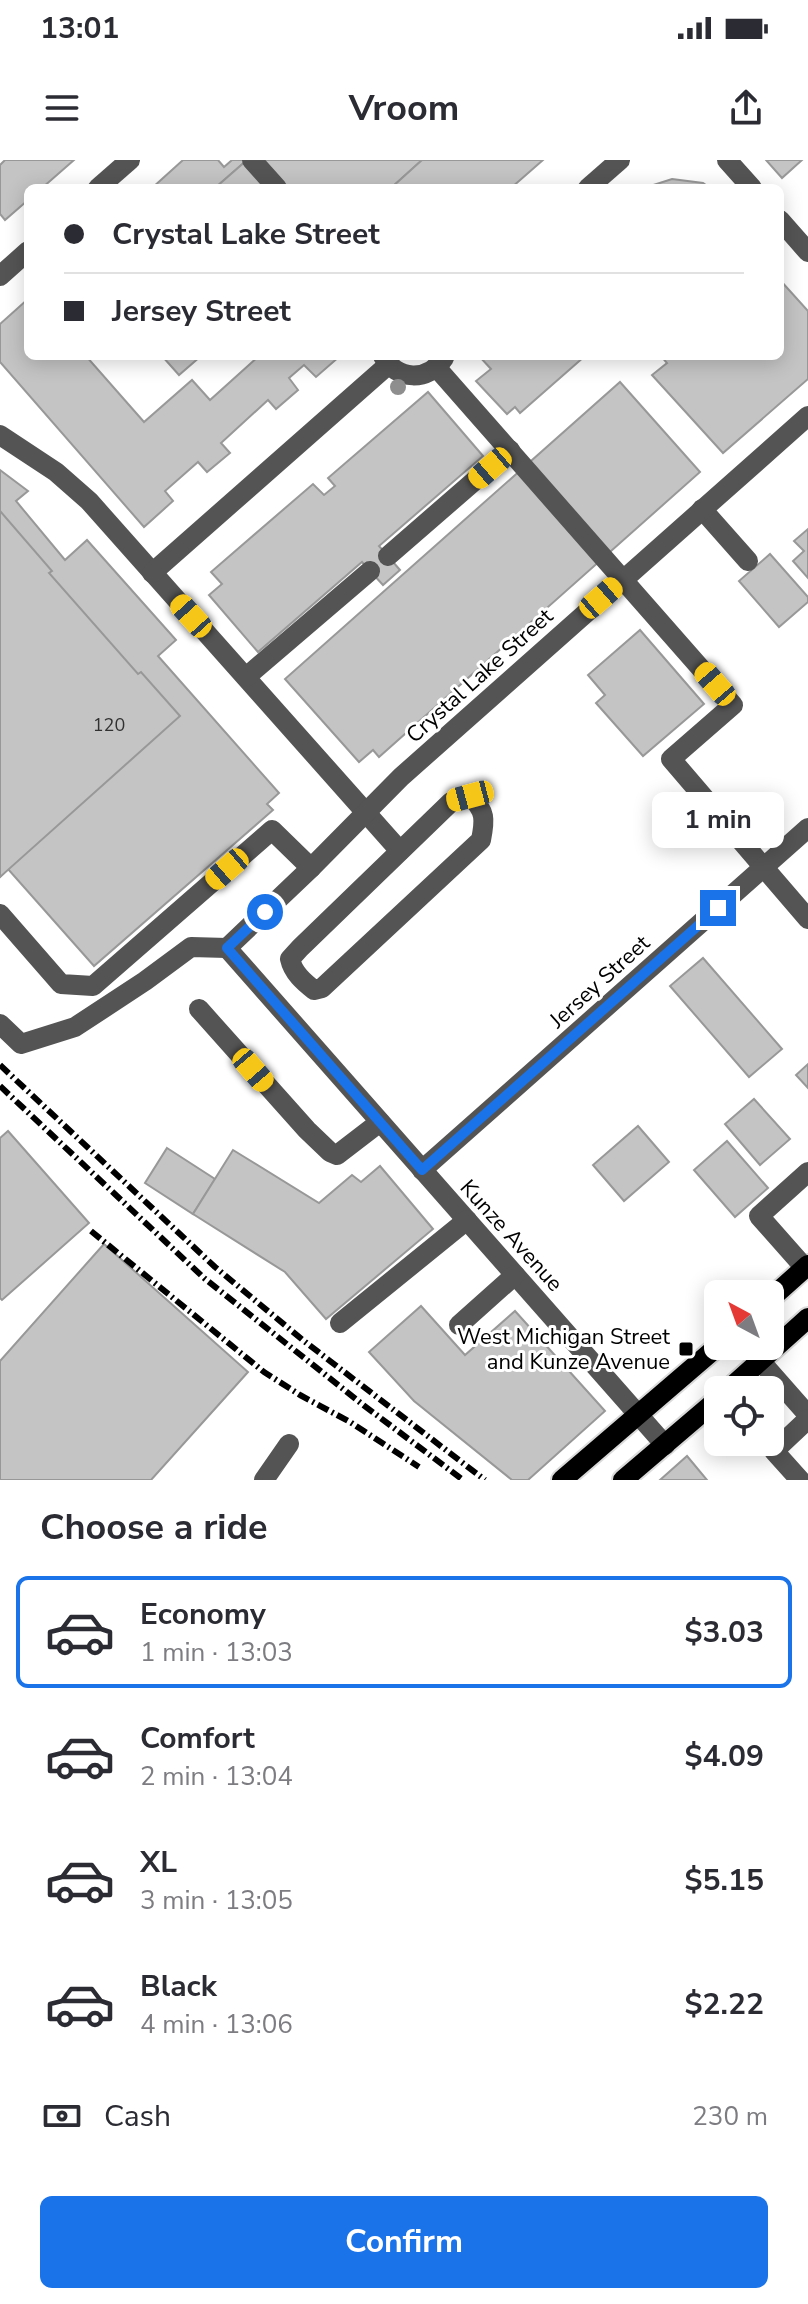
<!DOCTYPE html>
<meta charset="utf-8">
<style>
:root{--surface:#fff;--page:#f7f7f7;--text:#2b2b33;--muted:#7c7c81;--line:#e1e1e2;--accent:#1a73e8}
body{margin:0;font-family:"Nunito Sans",sans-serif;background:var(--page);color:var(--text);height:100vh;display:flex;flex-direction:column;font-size:30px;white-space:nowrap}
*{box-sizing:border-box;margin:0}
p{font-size:26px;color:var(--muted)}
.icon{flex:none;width:44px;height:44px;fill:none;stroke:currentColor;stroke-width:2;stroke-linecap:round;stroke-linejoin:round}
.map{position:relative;height:1320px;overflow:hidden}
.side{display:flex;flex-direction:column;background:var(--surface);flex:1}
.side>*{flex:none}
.hud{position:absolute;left:24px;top:24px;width:760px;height:176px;border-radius:12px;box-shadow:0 4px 20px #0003;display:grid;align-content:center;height:176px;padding:0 40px;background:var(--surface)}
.needle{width:52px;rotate:319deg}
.fabs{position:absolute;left:704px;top:1120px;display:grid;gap:16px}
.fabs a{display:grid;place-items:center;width:80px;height:80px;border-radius:12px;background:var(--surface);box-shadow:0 4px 20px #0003;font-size:40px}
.end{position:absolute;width:36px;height:36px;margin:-18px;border:10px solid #1a73e8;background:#fff;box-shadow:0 0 0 4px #fff}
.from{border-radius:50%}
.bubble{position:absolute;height:56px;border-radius:12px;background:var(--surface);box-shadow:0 4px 20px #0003;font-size:26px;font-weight:700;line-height:56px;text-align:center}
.car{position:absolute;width:24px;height:48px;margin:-24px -12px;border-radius:10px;box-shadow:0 0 6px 2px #0007;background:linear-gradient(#f5c518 24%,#345 0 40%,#f5c518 0 76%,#345 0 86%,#f5c518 0)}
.hud b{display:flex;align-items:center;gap:28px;height:76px;font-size:30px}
.hud b+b{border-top:2px solid var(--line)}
.hud i{width:20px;height:20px;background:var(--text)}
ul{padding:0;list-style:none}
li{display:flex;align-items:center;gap:24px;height:112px;margin:0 16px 12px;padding:0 24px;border:4px solid transparent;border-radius:12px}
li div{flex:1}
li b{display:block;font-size:30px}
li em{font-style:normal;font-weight:700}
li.active{border-color:var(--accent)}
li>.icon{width:72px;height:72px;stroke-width:1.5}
h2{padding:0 40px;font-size:36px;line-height:96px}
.pay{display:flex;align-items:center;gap:20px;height:88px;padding:0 40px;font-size:30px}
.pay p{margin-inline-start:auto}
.primary-button{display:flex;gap:16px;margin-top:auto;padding:16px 40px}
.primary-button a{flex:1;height:92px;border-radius:12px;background:var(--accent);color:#fff;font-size:32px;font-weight:700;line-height:92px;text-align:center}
.status{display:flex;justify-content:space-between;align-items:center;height:56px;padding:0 40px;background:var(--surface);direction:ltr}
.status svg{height:22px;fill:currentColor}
header{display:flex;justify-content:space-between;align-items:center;height:104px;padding:0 40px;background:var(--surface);font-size:36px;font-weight:700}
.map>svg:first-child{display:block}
</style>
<div class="status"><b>13:01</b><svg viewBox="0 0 49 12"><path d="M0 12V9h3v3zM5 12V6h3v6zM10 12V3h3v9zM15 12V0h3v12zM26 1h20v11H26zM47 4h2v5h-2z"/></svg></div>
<header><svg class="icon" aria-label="menu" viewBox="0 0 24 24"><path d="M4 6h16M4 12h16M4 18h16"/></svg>Vroom<svg class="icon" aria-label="share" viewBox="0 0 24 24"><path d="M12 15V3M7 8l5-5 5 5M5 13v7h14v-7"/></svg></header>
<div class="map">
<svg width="808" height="1320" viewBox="0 0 808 1320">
<rect width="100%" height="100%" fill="#fff"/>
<g fill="#c4c4c4" stroke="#989898" stroke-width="2">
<polygon points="5,0 74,0 42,28 28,28 28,40 5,60 0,54 0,5"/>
<polygon points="183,0 218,0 224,7 232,0 247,0 215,28 152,28"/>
<polygon points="247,0 422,0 391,28 215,28"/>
<polygon points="422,0 543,0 511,28 391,28"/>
<polygon points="766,0 802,0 782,18"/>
<polygon points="672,19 703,23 710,28 644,28"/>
<polygon points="780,120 808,151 808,219 723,293 652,215 667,203 661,196 780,196"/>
<polygon points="28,139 28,196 86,196 144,262 192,220 210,240 259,196 340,196 316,217 304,205 289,218 298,230 276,249 268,240 221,283 230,293 207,312 198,302 165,331 173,341 144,367 0,202 0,164"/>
<polygon points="162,196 201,196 179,215"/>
<polygon points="479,196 585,196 520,253 515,247 507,254 476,221 491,209"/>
<polygon points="620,222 700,312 379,597 373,590 359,602 285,519"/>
<polygon points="428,232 483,296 379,386 400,410 383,425 362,402 258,492 209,435 222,424 211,412 313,324 324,335 335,326 328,318"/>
<polygon points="0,310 28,331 16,341 65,400 87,380 176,480 158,496 279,633 267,644 273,650 94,806 8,709 0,717"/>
<polygon points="0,351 52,411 49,413 138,514 141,512 180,556 0,717"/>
<polygon points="808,369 808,418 793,401 804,391 794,381"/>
<polygon points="770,394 808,437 808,442 779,467 739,421"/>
<polygon points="640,470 704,544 643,596 596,543 605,535 588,515"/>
<polygon points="703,798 782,889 749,917 670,826"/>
<polygon points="808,904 808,928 796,915"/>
<polygon points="754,939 790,979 760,1005 725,964"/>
<polygon points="638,966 669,1002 624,1041 593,1005"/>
<polygon points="8,971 89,1063 2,1140 0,1138 0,978"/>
<polygon points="727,981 768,1028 735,1057 694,1010"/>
<polygon points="167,988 215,1019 193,1054 145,1023"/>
<polygon points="233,990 319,1043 352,1015 361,1022 380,1006 433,1069 326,1159 285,1112 193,1054"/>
<polygon points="104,1084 248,1212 151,1320 0,1320 0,1201"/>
<polygon points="421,1146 465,1195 515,1151 605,1251 528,1320 512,1320 414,1241 369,1192"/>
<polygon points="687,1296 707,1320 660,1320"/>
</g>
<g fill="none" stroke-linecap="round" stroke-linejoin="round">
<g stroke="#dbdbdb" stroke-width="24">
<g id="major">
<polyline points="770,1139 808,1105"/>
<polyline points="728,1230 808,1158"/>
<polyline points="562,1320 718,1186"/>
<polyline points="623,1320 718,1239"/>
</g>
</g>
<g stroke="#545454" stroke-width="20">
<polyline points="252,0 277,28"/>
<polyline points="727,0 752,28"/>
<polyline points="98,28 130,0"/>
<polyline points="588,28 620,0"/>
<polyline points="780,60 808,92"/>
<polyline points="0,116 28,91"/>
<path d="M383,196C397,221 428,222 444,198"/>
<polyline points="436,207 733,545 671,599 808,759"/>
<polyline points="0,275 56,312 89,341 400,691"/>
<polyline points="702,349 748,401"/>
<polyline points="388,396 510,290"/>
<polyline points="152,413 388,205"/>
<polyline points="246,517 370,411"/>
<path d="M470,636C486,651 485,660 481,680L322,828L314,830C304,822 293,813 290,799L300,788L451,642Z"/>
<polyline points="0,754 61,824 93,826 272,670 311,708"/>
<polyline points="227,788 311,708 401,617 808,256"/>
<polyline points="227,788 665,1285"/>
<polyline points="199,849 307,970 330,992 337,995 380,962"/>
<polyline points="0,864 21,884 75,867 145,821 191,787 227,788"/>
<polyline points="422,1010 808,668"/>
<polyline points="805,1108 759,1056 808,1012"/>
<polyline points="340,1163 467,1060"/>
<polyline points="459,1165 515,1115"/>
<polyline points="747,1186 808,1255"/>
<polyline points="264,1320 289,1284"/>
<polyline points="800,1320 774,1291 808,1259"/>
</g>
<use href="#major" stroke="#000" stroke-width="20"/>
<g stroke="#000" stroke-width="6" stroke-dasharray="12 4 2 4" stroke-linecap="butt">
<polyline points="0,905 215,1107 304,1181 485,1320"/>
<polyline points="0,926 204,1118 362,1244 463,1320"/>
<polyline points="91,1071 264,1212 300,1235 350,1262 419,1307"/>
</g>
</g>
<circle fill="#8e8e8e" cx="398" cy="227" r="8"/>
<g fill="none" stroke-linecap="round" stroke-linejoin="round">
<polyline stroke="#1a73e8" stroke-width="10" points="265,752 227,788 422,1010 718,748"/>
</g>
<rect fill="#000" stroke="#fff" stroke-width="3" x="678" y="1181" width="16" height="16" rx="4"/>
<g text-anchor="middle" stroke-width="6" stroke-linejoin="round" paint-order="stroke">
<g font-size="18" fill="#313131">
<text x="109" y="571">120</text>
</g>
<g font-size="22" fill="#000" stroke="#fff">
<text transform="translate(479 515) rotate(-42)" y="8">Crystal Lake Street</text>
<text transform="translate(599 821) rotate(-42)" y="8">Jersey Street</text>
<text transform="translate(512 1075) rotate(48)" y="8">Kunze Avenue</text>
</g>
<g font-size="22" fill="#000" stroke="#fff" text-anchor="end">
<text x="670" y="1184">West Michigan Street<tspan x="670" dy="25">and Kunze Avenue</tspan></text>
</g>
</g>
</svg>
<div class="fabs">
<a><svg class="needle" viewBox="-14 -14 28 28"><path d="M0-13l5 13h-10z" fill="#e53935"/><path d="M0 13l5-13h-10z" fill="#7c7c81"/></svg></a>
<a><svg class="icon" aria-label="locate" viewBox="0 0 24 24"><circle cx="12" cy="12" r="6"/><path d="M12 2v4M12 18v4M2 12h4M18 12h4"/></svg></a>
</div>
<i class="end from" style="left:265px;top:752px"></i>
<i class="end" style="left:718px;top:748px"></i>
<div class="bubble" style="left:652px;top:632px;width:132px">1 min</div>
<i class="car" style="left:490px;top:308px;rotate:229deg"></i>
<i class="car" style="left:601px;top:438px;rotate:49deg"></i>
<i class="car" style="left:191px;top:456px;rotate:318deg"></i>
<i class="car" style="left:715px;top:524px;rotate:319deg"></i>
<i class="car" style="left:470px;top:636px;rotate:255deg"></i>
<i class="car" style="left:227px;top:709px;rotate:229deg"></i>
<i class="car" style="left:253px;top:910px;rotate:139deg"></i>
<div class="hud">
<b><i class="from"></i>Crystal Lake Street</b>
<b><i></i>Jersey Street</b>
</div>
</div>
<section class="side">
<h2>Choose a ride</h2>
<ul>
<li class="active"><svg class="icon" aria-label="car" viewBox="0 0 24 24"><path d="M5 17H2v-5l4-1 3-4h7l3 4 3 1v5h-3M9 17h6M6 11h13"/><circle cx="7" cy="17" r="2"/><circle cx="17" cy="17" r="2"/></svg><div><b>Economy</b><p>1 min · 13:03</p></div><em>$3.03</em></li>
<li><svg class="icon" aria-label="car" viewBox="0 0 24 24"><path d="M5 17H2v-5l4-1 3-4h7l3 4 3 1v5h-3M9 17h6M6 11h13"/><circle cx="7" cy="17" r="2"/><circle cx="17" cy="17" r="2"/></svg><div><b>Comfort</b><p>2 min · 13:04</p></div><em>$4.09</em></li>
<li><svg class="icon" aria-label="car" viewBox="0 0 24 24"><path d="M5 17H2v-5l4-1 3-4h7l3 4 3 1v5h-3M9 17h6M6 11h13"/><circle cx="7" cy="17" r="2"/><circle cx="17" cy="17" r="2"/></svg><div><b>XL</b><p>3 min · 13:05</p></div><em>$5.15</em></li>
<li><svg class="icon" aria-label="car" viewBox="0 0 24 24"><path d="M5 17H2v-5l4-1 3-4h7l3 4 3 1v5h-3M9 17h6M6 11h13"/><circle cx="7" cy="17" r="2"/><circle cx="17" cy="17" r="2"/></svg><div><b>Black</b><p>4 min · 13:06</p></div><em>$2.22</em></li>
</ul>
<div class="pay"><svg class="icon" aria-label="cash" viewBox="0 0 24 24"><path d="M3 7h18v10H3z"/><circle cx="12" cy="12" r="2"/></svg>Cash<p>230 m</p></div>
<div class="primary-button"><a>Confirm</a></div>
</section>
